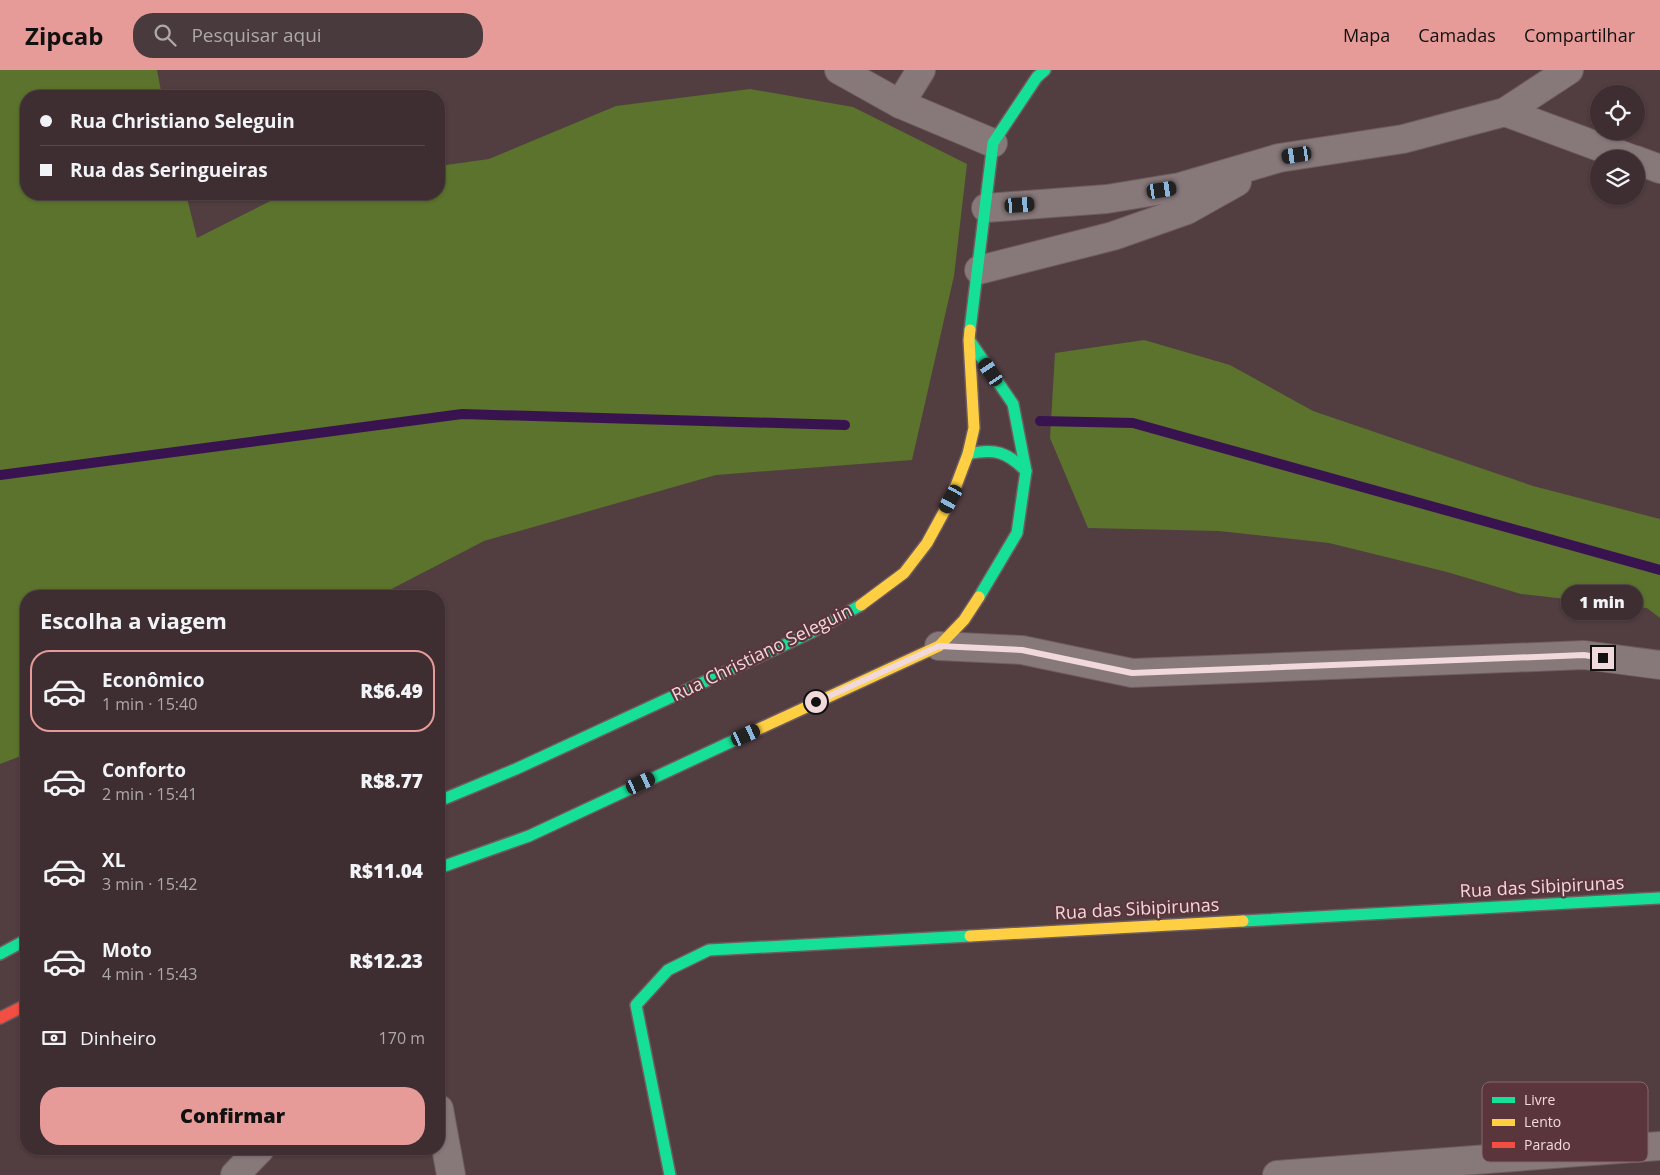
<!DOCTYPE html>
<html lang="pt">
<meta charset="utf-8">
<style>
:root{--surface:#3e2e31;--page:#493a3d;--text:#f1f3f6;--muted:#ada8ab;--line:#574a4d;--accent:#e69b98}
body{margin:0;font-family:"Open Sans",sans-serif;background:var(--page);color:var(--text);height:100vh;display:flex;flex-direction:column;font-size:19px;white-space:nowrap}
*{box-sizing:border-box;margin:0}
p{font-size:16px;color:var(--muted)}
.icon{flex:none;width:28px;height:28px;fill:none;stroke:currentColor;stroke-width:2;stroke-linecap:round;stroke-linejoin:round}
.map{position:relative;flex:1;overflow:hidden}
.side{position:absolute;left:20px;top:520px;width:425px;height:565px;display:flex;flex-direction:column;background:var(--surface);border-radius:20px;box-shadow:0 1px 4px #0004,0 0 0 1px var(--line)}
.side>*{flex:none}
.guide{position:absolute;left:20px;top:20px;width:425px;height:110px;border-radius:20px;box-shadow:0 1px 4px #0004,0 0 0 1px var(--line);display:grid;align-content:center;height:110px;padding:0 20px;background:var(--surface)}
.buttons{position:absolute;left:1590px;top:15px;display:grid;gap:10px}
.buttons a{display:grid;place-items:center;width:55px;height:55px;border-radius:50%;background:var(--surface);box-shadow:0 1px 4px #0004,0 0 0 1px var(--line);font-size:25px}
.end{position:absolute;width:22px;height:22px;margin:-11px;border:6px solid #f0d8db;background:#111;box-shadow:0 0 0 2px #111}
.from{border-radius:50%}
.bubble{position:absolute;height:35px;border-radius:18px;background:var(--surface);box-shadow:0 1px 4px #0004,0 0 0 1px var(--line);font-size:16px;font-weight:800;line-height:35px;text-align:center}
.car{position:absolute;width:15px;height:30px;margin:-15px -8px;border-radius:6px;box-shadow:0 0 4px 1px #0007;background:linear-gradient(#222 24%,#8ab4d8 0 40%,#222 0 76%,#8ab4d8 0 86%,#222 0)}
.guide b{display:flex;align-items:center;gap:18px;height:48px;font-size:19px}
.guide b+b{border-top:1px solid var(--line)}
.guide i{width:12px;height:12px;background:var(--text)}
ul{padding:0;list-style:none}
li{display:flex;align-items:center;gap:15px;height:82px;margin:0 10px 8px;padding:0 10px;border:2px solid transparent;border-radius:20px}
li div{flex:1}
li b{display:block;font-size:19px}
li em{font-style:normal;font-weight:800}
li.active{border-color:var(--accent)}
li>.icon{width:45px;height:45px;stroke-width:1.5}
h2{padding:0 20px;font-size:22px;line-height:60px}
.pay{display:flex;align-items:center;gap:12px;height:55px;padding:0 20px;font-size:19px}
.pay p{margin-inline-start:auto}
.action{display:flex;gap:10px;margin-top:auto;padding:10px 20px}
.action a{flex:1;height:58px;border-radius:20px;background:var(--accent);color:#111;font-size:20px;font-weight:800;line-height:58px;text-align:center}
header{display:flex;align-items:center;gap:30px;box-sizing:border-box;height:70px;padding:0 25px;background:var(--accent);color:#111}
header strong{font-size:24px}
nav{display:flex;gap:28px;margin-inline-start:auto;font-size:18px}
.search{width:350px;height:45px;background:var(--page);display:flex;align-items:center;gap:12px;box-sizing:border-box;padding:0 18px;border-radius:20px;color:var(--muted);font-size:19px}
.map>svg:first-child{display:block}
</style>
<header>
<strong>Zipcab</strong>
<div class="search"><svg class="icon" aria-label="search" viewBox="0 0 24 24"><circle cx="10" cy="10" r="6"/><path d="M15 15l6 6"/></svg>Pesquisar aqui</div>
<nav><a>Mapa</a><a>Camadas</a><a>Compartilhar</a></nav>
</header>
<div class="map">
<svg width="1660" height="1105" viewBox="0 0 1660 1105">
<rect width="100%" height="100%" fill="#523d41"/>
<g fill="#5b732c">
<polygon points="0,0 157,0 162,26 26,26 26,124 186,124 197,168 284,124 439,124 439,96 489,89 616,36 750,19 853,37 967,94 954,206 912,390 716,405 484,471 378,526 26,526 26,684 0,694"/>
<polygon points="1144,270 1230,295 1313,341 1533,416 1660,449 1660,548 1647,538 1521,524 1447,502 1329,473 1219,461 1088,458 1050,368 1055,283"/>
</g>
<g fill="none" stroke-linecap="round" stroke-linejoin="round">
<g stroke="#391350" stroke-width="10">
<polyline points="1040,351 1133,353 1660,500"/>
<polyline points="0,405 462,344 845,355"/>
</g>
<g stroke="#6e5c5f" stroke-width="30">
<g id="street">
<polyline points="839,0 900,34 993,73"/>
<polyline points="900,34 921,0"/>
<polyline points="1505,42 1632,89"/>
<polyline points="1636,90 1660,99"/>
<polyline points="986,138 1107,129 1180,117 1279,88 1403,69 1505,42 1569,0"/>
<polyline points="979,200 1113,166 1187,140 1237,112"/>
<polyline points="939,576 1022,580 1132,603 1584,585 1660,595"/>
<polyline points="439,1039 451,1105"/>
<polyline points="235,1105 260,1079"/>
<polyline points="1277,1105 1660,1076"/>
</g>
</g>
<g stroke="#6e5c5f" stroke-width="14">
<g id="fast">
<polyline points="970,260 993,73 1037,7 1045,0"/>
<polyline points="970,271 1013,334 1026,401 1017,463 979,527"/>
<path d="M968,384C995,378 1007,382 1026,401"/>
<polyline points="439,731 516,699 810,563 861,535"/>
<polyline points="439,798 529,766 737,669"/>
<polyline points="1243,851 1660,828"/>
<polyline points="0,884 26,870"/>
<polyline points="670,1105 636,935 668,900 709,880 970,866"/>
</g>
</g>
<g stroke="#6e5c5f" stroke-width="14">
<g id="slow">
<polyline points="861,535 904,503 927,473 951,429 968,384 974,358 969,270 970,260"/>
<polyline points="737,669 939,576 964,550 979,527"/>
<polyline points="970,866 1243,851"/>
</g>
</g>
<g stroke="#6e5c5f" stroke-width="14">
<polyline id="jam" points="0,948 26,935"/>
</g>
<use href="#street" stroke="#87787a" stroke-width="28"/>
<use href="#fast" stroke="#16e098" stroke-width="11"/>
<use href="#slow" stroke="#ffcf43" stroke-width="11"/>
<use href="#jam" stroke="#f24e42" stroke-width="11"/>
</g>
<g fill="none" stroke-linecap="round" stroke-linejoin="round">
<polyline stroke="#f0d8db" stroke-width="6" points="816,632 939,576 1022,580 1132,603 1584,585 1603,588"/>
</g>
<g text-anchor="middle" stroke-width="4.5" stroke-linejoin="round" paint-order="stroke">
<g font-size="18" fill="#f0d8db" stroke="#5a353c">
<text transform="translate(762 583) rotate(-26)" y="6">Rua Christiano Seleguin</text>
<text transform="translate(1542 817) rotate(-3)" y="6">Rua das Sibipirunas</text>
<text transform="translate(1137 839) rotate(-3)" y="6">Rua das Sibipirunas</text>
</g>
</g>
<rect x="1482" y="1012" width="166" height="80" rx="8" fill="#5a353c" stroke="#87666c" stroke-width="1"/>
<rect x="1492" y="1027" width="23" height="6" fill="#16e098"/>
<rect x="1492" y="1049" width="23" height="7" fill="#ffcf43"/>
<rect x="1492" y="1072" width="23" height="6" fill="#f24e42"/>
<g font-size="14" fill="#f0d8db">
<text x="1524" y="1035">Livre</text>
<text x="1524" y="1057">Lento</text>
<text x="1524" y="1080">Parado</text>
</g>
</svg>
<div class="buttons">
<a><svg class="icon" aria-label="locate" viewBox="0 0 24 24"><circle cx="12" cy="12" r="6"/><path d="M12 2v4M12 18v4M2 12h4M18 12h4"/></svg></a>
<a><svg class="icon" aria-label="layers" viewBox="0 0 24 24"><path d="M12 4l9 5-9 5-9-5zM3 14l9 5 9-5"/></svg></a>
</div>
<i class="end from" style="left:816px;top:632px"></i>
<i class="end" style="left:1603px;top:588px"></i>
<div class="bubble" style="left:1561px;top:515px;width:82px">1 min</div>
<i class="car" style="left:1297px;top:85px;rotate:261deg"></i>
<i class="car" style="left:1162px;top:120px;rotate:81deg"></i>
<i class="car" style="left:1020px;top:135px;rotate:86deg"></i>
<i class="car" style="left:991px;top:302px;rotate:326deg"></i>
<i class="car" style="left:951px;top:429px;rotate:209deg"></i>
<i class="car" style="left:746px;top:665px;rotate:65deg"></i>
<i class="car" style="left:641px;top:713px;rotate:65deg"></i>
<div class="guide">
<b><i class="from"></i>Rua Christiano Seleguin</b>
<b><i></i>Rua das Seringueiras</b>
</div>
<section class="side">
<h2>Escolha a viagem</h2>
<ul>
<li class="active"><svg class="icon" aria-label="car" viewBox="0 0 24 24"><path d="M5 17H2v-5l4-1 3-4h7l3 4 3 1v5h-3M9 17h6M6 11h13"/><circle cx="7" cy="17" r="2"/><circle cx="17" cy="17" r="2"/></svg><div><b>Econômico</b><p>1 min · 15:40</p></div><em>R$6.49</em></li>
<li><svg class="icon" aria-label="car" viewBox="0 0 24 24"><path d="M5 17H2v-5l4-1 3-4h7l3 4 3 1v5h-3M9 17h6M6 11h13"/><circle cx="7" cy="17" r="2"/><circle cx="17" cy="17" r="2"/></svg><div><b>Conforto</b><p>2 min · 15:41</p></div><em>R$8.77</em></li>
<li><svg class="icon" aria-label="car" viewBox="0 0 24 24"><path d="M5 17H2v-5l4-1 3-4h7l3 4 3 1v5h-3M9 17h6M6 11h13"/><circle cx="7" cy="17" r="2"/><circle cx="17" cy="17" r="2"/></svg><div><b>XL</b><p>3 min · 15:42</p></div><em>R$11.04</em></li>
<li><svg class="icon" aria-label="car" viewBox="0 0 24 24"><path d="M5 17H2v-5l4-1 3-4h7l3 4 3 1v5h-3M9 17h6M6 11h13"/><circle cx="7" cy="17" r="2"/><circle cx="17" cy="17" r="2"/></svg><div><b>Moto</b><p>4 min · 15:43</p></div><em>R$12.23</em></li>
</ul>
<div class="pay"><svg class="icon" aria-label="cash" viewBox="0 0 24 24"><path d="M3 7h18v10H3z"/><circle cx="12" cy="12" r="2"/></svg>Dinheiro<p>170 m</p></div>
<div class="action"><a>Confirmar</a></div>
</section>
</div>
